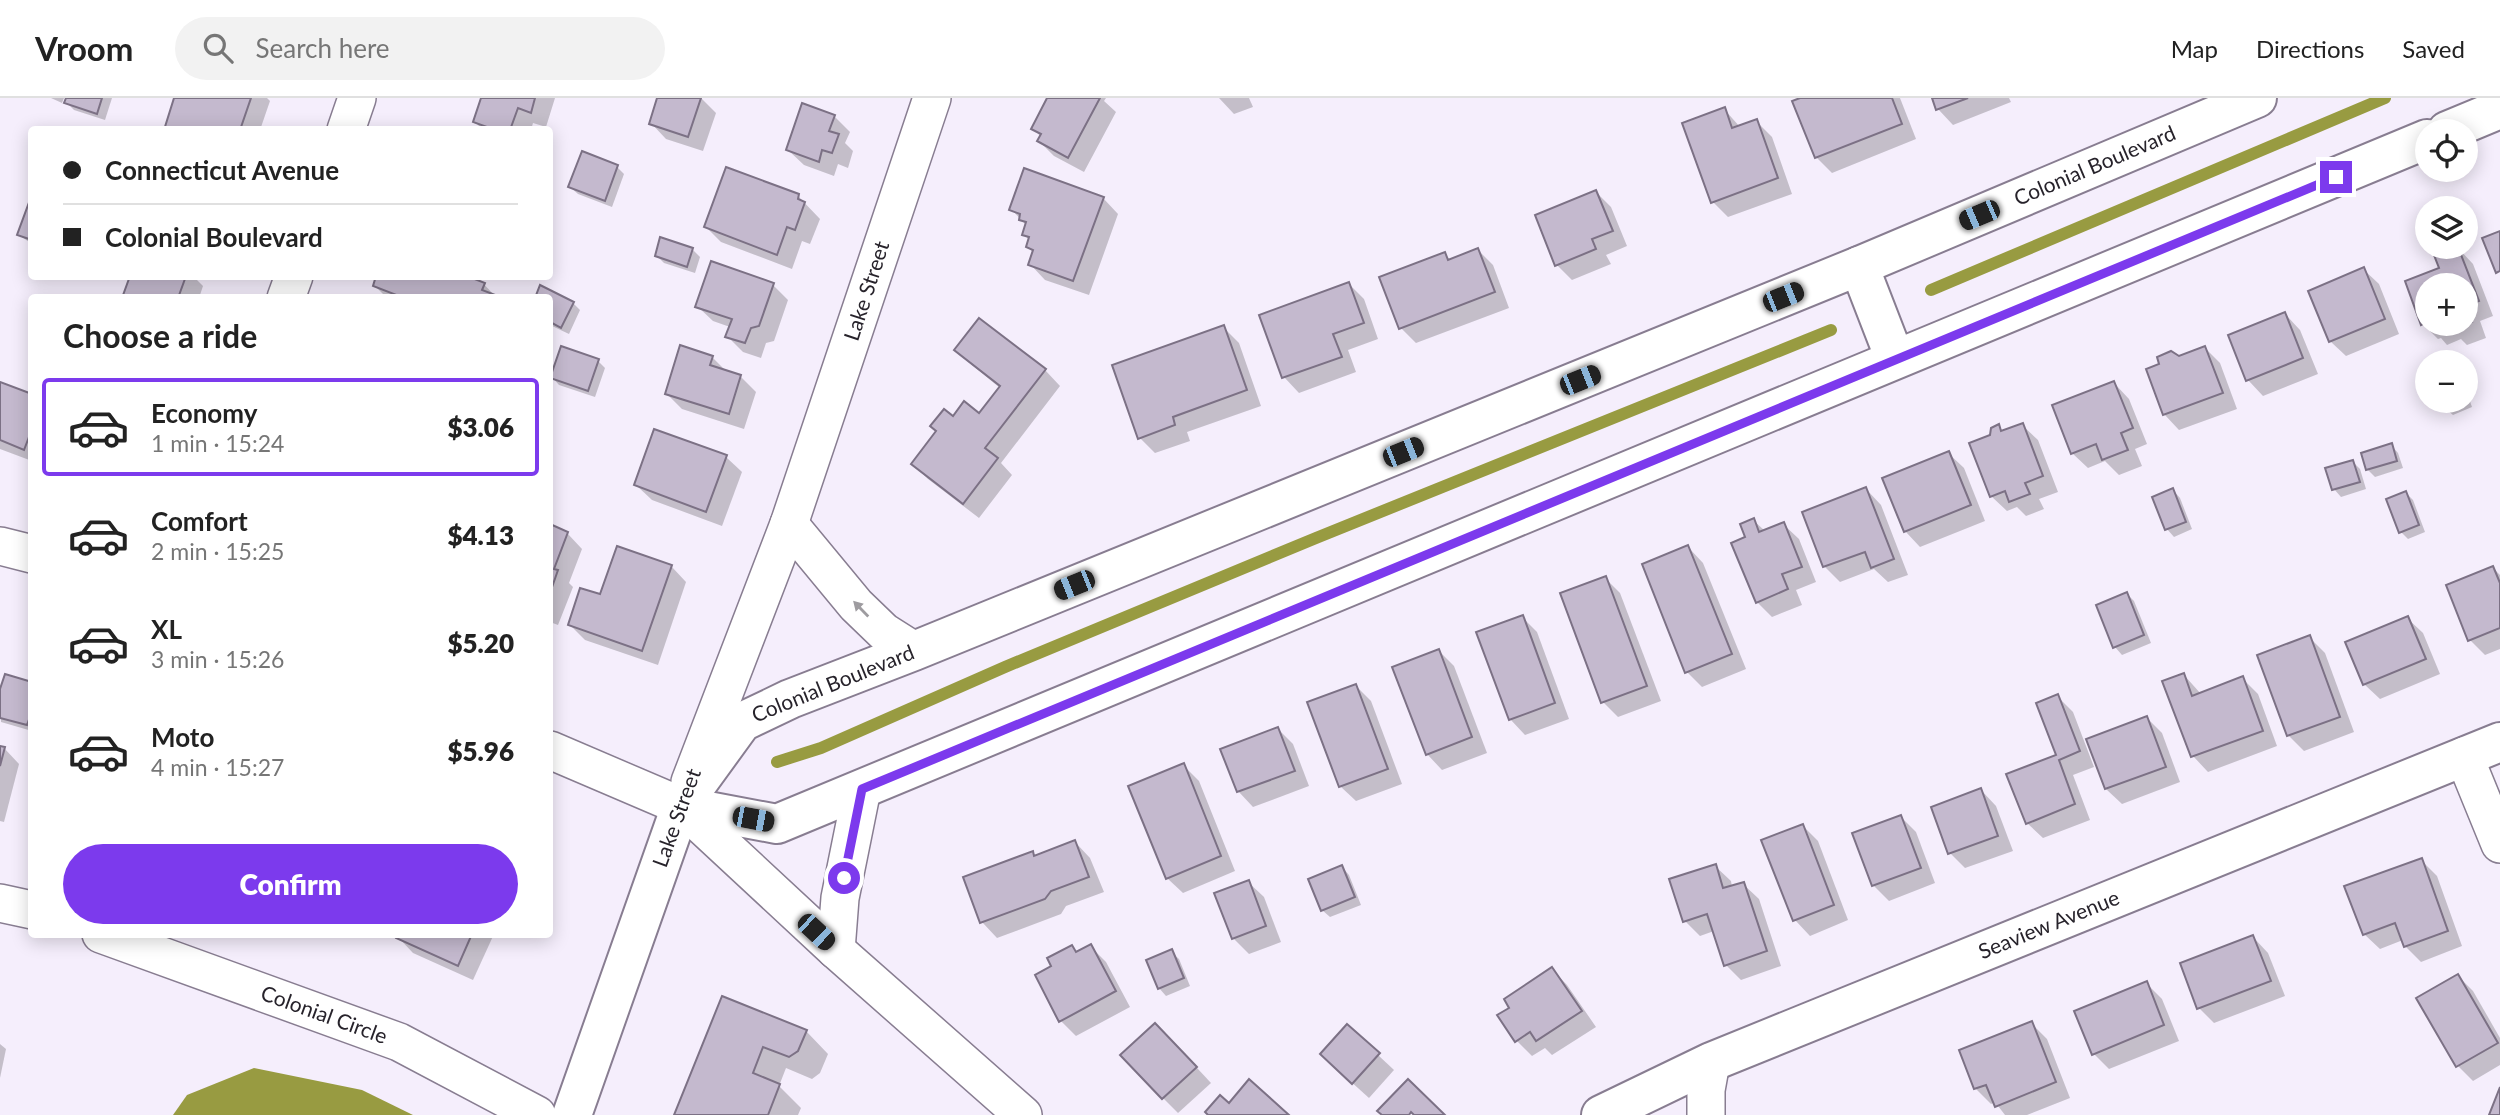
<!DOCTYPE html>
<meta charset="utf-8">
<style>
:root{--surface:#fff;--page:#f2f2f2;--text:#222;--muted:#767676;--line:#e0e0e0;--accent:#7c3aed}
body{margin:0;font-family:Lato,sans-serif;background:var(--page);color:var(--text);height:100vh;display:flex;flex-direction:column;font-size:26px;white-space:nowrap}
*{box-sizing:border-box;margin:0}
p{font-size:23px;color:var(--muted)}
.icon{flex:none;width:38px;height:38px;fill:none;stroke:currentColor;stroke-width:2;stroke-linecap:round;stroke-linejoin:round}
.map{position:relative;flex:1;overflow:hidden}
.side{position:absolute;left:28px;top:196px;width:525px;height:644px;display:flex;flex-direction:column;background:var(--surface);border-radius:7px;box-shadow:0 4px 18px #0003}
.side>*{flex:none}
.guide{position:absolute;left:28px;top:28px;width:525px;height:154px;border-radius:7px;box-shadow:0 4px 18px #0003;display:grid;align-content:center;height:154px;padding:0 35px;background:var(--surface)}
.tools{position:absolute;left:2415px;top:21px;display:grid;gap:14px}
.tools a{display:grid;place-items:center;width:63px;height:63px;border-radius:50%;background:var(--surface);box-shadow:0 4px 18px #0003;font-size:35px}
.end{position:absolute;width:32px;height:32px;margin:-16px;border:9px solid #7c3aed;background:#fff;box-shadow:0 0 0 4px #fff}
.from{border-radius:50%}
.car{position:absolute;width:21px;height:42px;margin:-21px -10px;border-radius:9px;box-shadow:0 0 5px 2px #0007;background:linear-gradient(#222 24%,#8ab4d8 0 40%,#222 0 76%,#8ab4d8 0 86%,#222 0)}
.guide b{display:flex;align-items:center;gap:24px;height:66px;font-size:26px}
.guide b+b{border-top:2px solid var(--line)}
.guide i{width:18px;height:18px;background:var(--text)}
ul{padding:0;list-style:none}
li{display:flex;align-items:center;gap:21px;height:98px;margin:0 14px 10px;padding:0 21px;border:4px solid transparent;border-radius:7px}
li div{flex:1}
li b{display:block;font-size:26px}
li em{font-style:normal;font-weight:800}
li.selected{border-color:var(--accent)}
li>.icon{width:63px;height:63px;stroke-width:1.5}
h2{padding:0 35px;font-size:32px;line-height:84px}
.button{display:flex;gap:14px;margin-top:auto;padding:14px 35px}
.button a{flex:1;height:80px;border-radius:42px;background:var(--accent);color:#fff;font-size:28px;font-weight:800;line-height:80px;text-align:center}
header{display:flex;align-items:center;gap:42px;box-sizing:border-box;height:98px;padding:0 35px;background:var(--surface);border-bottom:2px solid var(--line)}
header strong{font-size:33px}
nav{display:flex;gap:38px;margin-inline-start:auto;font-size:24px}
.search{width:490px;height:63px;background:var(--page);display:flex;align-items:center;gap:18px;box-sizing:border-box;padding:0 24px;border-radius:38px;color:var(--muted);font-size:26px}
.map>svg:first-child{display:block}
</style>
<header>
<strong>Vroom</strong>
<div class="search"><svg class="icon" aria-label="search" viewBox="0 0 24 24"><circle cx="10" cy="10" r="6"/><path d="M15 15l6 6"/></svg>Search here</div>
<nav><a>Map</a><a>Directions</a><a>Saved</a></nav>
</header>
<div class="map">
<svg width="2500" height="1017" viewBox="0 0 2500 1017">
<rect width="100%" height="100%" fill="#f5eefc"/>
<polygon fill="#989b41" points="254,970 362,992 413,1017 173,1017 187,997"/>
<g fill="#0003" fill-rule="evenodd">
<polygon points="51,0 64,0 62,5"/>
<polygon points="68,0 112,0 105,22 74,12 66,4"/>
<polygon points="176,0 267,0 270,3 260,32 165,31"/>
<polygon points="483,0 555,0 546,29 533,25 531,32 483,32 475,24"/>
<polygon points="659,0 701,0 716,15 703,53 666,41 651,25"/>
<polygon points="1049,0 1106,0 1104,3 1116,14 1084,74 1054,58 1039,43 1041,39 1033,30"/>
<polygon points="1249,0 1253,9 1234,16 1219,0"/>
<polygon points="1805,0 1900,0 1916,41 1832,75 1816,59"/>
<polygon points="1934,0 2009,0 2011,4 1953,27 1938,11"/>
<polygon points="1724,11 1740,29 1756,23 1772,39 1792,96 1728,119 1713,104"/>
<polygon points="834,18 850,34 845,45 853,53 848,70 838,66 834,78 804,67 788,52"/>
<polygon points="617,69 624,76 612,109 578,96 570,89"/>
<polygon points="1596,94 1611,109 1627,148 1606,157 1611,166 1572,182 1557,167"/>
<polygon points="798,98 820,121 810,146 802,143 792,171 721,144 706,129"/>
<polygon points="1103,100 1118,116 1089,197 1045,182 1030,166 1034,155 1028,149 1030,142 1024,137 1027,128 1011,111"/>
<polygon points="32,103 32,146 19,137"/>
<path d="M2458,150L2473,166L2493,218L2480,223L2486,240L2467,247L2461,241L2447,247L2441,240L2438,241L2423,226L2407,184L2441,171ZM2427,187H2466V226H2427Z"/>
<polygon points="692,151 700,159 695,175 664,165 657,158"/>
<polygon points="1478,152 1493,167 1509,210 1416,245 1401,230 1445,156 1451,163"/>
<polygon points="2363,171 2379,186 2399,236 2346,258 2330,243"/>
<polygon points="132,178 193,178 203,188 199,200 124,200"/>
<polygon points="378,178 476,178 497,200 387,200 375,188"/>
<polygon points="1349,186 1364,201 1378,241 1348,252 1356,274 1299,295 1284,279"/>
<polygon points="773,187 788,202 774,243 766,245 761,260 743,254 727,238 730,229 713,223 697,208"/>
<polygon points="541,190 573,205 580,212 569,236 550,227 550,200"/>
<polygon points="2285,216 2300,232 2318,276 2263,298 2248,282 2230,238"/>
<polygon points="1223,229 1239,245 1261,308 1187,334 1190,343 1155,355 1140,340"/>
<polygon points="2205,250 2220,265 2237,311 2179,332 2164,316 2161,267"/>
<polygon points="956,252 1045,272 1060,288 1001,365 1012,377 979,420 928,381 913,366 953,320 980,317 1000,290 972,267"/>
<polygon points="712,259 727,274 740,278 756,294 744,331 682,311 667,296"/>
<polygon points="598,263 605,270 595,299 559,287 552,279"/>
<polygon points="0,285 32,298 32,363 0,351"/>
<polygon points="2114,285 2129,301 2147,346 2135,351 2142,368 2119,377 2105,363 2088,370 2072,355"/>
<polygon points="2466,292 2472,309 2453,317 2445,310 2442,303 2466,303"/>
<polygon points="2022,327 2038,342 2058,394 2039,401 2044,411 2026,418 2017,409 2007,413 1991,398 1991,339 1998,328 2004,334"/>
<polygon points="2391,347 2398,355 2403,370 2375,379 2368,372"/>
<polygon points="1948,355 1964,370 1985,423 1920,449 1905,433"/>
<polygon points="726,359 742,374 722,428 652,402 636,387"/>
<polygon points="2353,364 2360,371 2366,391 2341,399 2334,391"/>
<polygon points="1866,391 1881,407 1908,477 1888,484 1874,471 1840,484 1824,468"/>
<polygon points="2173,392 2180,400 2192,431 2174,439 2167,431"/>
<polygon points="2406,395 2413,402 2425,434 2408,441 2401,434"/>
<polygon points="1753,422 1765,433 1783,426 1799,441 1816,484 1796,492 1802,507 1772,519 1757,504 1747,440"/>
<polygon points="550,428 567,435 582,451 569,485 573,489 558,527 550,524"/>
<polygon points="1688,449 1703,465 1746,571 1702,589 1687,574"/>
<polygon points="671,468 686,484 658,567 585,542 570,527 601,499"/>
<polygon points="2493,470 2500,477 2500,551 2485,557 2470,542"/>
<polygon points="1605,480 1620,495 1661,603 1618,619 1603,604"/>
<polygon points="2127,496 2134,503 2151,545 2122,557 2115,549"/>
<polygon points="1522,519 1537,534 1569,621 1525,637 1510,621"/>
<polygon points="2407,520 2423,535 2440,576 2380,601 2364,586"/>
<polygon points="2309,539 2325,555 2354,634 2304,653 2288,637"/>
<polygon points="1439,553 1454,568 1487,655 1442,672 1427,656"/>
<polygon points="2184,577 2201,596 2243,581 2258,596 2277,648 2208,674 2193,658"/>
<polygon points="32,585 32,633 1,624 0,597"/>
<polygon points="1356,588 1371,603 1402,686 1356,703 1340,688"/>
<polygon points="2057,598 2073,614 2094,669 2073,677 2090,722 2043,740 2027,725 2058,658"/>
<polygon points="2147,620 2162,635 2180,684 2122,706 2106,691"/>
<polygon points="1278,631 1293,646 1309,688 1253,709 1238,693"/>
<polygon points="0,649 4,650 19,666 4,724 0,723"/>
<polygon points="1183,667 1199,683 1235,773 1183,795 1167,780"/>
<polygon points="1981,692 1996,708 2013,753 1965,770 1950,755"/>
<polygon points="1901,719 1916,734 1935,785 1889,803 1873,787"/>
<polygon points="1803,728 1818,743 1848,822 1810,838 1795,822"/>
<polygon points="1075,744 1090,760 1104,794 1066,808 1061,816 997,840 982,824 1032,755 1036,759"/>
<polygon points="2421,762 2437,778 2462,848 2421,864 2405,848 2403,842 2380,851 2364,836"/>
<polygon points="1715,768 1731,783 1732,789 1743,786 1759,801 1781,868 1741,882 1726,867 1714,833 1700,838 1685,823"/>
<polygon points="1342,769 1349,777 1361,807 1330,819 1322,812"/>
<polygon points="1248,784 1264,799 1281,844 1249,856 1233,840"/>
<polygon points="399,836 494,836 473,882 413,855 398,839"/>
<polygon points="2253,839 2268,855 2285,898 2214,925 2199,910"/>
<polygon points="1090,848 1106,864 1130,909 1076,938 1061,923 1053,869 1072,849 1078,855"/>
<polygon points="1171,854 1179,861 1190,888 1166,898 1159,890"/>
<polygon points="1552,871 1567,887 1596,929 1552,957 1545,950 1532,958 1517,943 1511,911"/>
<polygon points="2458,878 2473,893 2500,940 2500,967 2473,983 2458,968 2418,901"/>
<polygon points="2146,885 2162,901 2179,943 2109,971 2094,956"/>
<polygon points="723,900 806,933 828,956 820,975 812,981 786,970 779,988 801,1010 798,1017 676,1017"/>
<polygon points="2031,925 2047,941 2070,1000 2027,1017 2005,1017 1995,1004 1991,1006 1975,990"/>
<polygon points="1171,942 1211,985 1178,1015 1163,1000"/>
<polygon points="0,946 6,951 0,980"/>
<polygon points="1378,957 1394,972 1369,1000 1338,972"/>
</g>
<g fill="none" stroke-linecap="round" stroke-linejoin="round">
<g stroke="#989b41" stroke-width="12">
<polyline points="1931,192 2385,0"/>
<polyline points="777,664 821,650 1005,569 1316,440 1831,232"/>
</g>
</g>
<g fill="#c4b9ce" stroke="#7c7185" stroke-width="2">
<polygon points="66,0 102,0 97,16 64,5"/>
<polygon points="174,0 251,0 240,32 164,32"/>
<polygon points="481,0 535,0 531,15 518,10 510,32 495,32 473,24"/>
<polygon points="657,0 701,0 688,39 649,26"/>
<polygon points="1047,0 1100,0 1068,60 1037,43 1041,36 1031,31"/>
<polygon points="1800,0 1892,0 1902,26 1815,60 1792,3"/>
<polygon points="1932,0 1968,0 1936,12"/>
<polygon points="802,5 835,17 829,33 839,36 832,55 822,52 819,64 786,52"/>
<polygon points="1725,9 1732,30 1757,21 1778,80 1711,105 1682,25"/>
<polygon points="582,53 618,67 605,103 568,89"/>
<polygon points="726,69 799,96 798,101 805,104 795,132 787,129 777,157 704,129"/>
<polygon points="1024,70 1104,99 1073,183 1028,167 1033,152 1026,149 1029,139 1022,137 1026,124 1019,122 1020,116 1009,112"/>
<polygon points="1596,92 1613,133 1592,141 1596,151 1555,168 1535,117"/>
<polygon points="31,99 32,99 32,142 17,137"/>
<polygon points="2500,133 2500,173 2496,175 2482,140"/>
<polygon points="660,139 693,150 687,169 655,158"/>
<polygon points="2458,149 2479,203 2466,208 2472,224 2450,232 2447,226 2466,226 2466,187 2427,187 2427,224 2421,227 2405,183 2439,170 2434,157"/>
<polygon points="1478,150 1495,194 1399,231 1379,179 1445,154 1448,162"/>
<polygon points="711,163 774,185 759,228 751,230 745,245 725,239 732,221 695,209"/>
<polygon points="2364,169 2385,221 2329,244 2308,193"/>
<polygon points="130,178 186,178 178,200 122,200"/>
<polygon points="376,178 467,178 485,185 482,192 498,198 497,200 404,200 373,188"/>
<polygon points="1349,184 1364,225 1333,236 1342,259 1282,280 1259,217"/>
<polygon points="540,187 574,204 561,230 550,224 550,200 535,200"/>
<polygon points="2285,214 2303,260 2246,283 2228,237"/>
<polygon points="979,220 1046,271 985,350 998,360 963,406 911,366 936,333 930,328 944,311 953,318 964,303 979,315 1000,288 954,252"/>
<polygon points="2429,226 2447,226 2431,232"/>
<polygon points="1224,227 1247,292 1173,319 1175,327 1138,341 1112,267"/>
<polygon points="680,247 713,258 710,267 741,277 729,316 665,296"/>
<polygon points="561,248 599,261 588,293 550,280"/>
<polygon points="2205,248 2223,295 2163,317 2146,271 2159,266 2157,259 2171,253 2179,258"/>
<polygon points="2114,283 2133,330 2121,335 2128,352 2102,362 2096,346 2071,356 2052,307"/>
<polygon points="0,284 32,296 32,331 24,352 0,342"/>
<polygon points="2440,303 2463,303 2444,311"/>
<polygon points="2023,325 2043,378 2025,385 2030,396 2009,404 2005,393 1990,399 1969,345 1990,337 1991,330 1999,326 2001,333"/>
<polygon points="654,331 727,357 706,414 634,387"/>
<polygon points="2392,345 2397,363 2366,372 2361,355"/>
<polygon points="1949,353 1971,407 1904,434 1882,380"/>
<polygon points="2353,362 2360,384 2332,392 2325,370"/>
<polygon points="1866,389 1894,461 1871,470 1865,454 1823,469 1802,414"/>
<polygon points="2173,390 2186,424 2165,432 2152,399"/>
<polygon points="2406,393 2419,427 2399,435 2386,401"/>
<polygon points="1754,420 1759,434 1784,424 1802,469 1782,476 1788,491 1756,505 1731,445 1745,439 1740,426"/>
<polygon points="550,426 568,434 554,471 558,472 550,495"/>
<polygon points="1688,447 1732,556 1685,575 1642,466"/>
<polygon points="617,448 672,467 642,553 568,527 580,490 600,496"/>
<polygon points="2493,468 2500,485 2500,530 2468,543 2446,487"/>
<polygon points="1606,478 1647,588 1601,605 1560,495"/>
<polygon points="2127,494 2144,537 2113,550 2096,507"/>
<polygon points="1523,517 1555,605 1509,622 1476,534"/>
<polygon points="2408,518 2426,561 2363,587 2345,544"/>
<polygon points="2310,537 2340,619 2287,638 2257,557"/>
<polygon points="1439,551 1472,639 1426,657 1392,569"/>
<polygon points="2184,575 2192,598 2243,578 2263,633 2191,659 2162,583"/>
<polygon points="5,576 32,584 32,613 27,627 0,620 0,591"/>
<polygon points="1356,586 1388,671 1339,689 1307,604"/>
<polygon points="2058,596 2080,653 2059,662 2075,706 2026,726 2006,676 2056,657 2036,605"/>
<polygon points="2147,618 2166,669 2105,691 2086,641"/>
<polygon points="1278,629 1295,673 1237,694 1220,651"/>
<polygon points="0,648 5,649 0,668"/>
<polygon points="1184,665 1221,758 1166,781 1128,688"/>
<polygon points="1981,690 1998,738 1948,756 1931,709"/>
<polygon points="1901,717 1921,770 1872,788 1852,735"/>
<polygon points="1803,726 1834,807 1793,823 1761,742"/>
<polygon points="1075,742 1089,779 1051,793 1045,801 980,825 963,779 1033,753 1034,758"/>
<polygon points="2422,760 2448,833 2404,849 2395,825 2363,837 2344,788"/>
<polygon points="1716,766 1723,790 1744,784 1767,853 1724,868 1707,816 1683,824 1669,781"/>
<polygon points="1342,767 1355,799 1321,813 1308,781"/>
<polygon points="1249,782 1266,828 1232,841 1214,795"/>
<polygon points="397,836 472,836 458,868 396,840"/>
<polygon points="2253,837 2271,883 2197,911 2180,865"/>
<polygon points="1091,846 1116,893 1059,924 1035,877 1051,868 1047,860 1072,847 1076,854"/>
<polygon points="1172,851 1184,880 1158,891 1146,862"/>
<polygon points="1552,869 1582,913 1536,943 1530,934 1515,944 1497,917 1509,910 1504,901"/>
<polygon points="2458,876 2498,945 2456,969 2416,900"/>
<polygon points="2147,883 2164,927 2092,957 2074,913"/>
<polygon points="722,898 807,932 798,953 789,959 763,949 753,975 780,986 768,1017 674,1017"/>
<polygon points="2032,923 2056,984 1995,1009 1986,987 1974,991 1959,952"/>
<polygon points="1155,925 1197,969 1162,1001 1120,957"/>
<polygon points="1347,926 1380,955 1352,986 1320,956"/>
<polygon points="1249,981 1289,1017 1208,1017 1205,1014 1220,997 1229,1005"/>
<polygon points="1408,981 1445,1017 1414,1017 1411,1014 1409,1017 1382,1017 1377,1013"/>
<polygon points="2500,989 2500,1017 2489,1017"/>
</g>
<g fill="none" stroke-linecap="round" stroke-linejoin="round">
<g stroke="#887d91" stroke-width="40">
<g id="street">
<polyline points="346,32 357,0"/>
<polyline points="286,200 294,178"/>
<polyline points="789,426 856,507 884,534 914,553"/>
<polyline points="0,448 32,456"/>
<polyline points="550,652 681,708 836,852 1023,1017"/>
<polyline points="2464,658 2500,746"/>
<polyline points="690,684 789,426 932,0"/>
<polyline points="0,805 32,812"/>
<polyline points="101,836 399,944 537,1017"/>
<polyline points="836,852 840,800 862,691"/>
<polyline points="1706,1017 1706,992 1711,964"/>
</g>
</g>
<g stroke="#887d91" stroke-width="42">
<g id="secondary">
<polyline points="2447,33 2500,11"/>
<polyline points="1859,168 1895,261"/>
<polyline points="681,708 777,726 2427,41"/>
<polyline points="572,1017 681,708 742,624 790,601 914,553 1859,168 2257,0"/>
<polyline points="1601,1017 1711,964 2500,644"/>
</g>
</g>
<use href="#street" stroke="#fff" stroke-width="37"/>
<use href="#secondary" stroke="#fff" stroke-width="38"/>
</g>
<defs><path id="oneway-solid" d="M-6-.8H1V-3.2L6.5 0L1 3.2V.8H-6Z" transform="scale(1.75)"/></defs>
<use fill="#9e9ca0" href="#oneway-solid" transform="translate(861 511) rotate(-134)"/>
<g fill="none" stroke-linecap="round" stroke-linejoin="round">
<polyline stroke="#7c3aed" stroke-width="9" points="844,780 862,691 2336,79"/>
</g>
<g text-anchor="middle" stroke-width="5" stroke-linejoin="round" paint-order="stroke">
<g font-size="21" fill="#27232b" stroke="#fff">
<text transform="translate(2095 68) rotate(-23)" y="7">Colonial Boulevard</text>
<text transform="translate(867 193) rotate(-72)" y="7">Lake Street</text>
<text transform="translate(833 586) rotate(-22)" y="7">Colonial Boulevard</text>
<text transform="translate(677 720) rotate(-70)" y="7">Lake Street</text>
<text transform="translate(2049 827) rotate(-22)" y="7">Seaview Avenue</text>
<text transform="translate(324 917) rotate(20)" y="7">Colonial Circle</text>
</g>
</g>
</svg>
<div class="tools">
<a><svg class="icon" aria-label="locate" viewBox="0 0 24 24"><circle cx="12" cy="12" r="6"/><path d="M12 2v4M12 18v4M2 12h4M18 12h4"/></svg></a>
<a><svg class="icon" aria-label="layers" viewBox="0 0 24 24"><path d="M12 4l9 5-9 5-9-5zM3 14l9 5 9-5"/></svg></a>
<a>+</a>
<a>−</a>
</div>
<i class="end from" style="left:844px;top:780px"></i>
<i class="end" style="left:2336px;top:79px"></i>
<i class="car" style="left:1979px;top:117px;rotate:247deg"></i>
<i class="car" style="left:1783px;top:199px;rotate:68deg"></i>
<i class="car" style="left:1580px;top:282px;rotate:68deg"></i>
<i class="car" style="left:1403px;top:354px;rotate:68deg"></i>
<i class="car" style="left:1074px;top:487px;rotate:248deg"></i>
<i class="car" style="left:753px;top:721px;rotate:101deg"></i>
<i class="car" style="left:816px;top:834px;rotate:133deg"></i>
<div class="guide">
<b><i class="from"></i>Connecticut Avenue</b>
<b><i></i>Colonial Boulevard</b>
</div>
<section class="side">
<h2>Choose a ride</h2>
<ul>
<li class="selected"><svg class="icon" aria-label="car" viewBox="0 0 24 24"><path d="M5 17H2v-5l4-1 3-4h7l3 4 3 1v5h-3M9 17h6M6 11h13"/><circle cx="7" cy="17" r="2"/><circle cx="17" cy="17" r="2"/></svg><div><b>Economy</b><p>1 min · 15:24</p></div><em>$3.06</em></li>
<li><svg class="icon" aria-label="car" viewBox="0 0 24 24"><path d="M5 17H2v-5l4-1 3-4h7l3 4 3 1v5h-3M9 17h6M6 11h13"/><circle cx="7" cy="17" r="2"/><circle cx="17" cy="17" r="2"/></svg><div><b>Comfort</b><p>2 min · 15:25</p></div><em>$4.13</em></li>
<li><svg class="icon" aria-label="car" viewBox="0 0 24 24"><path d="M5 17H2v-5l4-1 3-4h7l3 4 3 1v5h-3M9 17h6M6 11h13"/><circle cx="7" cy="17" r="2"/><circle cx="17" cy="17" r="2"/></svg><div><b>XL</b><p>3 min · 15:26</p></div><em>$5.20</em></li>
<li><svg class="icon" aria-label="car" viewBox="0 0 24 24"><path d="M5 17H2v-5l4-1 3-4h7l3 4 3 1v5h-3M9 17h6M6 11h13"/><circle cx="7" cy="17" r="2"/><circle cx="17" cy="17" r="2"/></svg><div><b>Moto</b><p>4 min · 15:27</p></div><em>$5.96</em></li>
</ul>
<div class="button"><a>Confirm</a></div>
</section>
</div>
